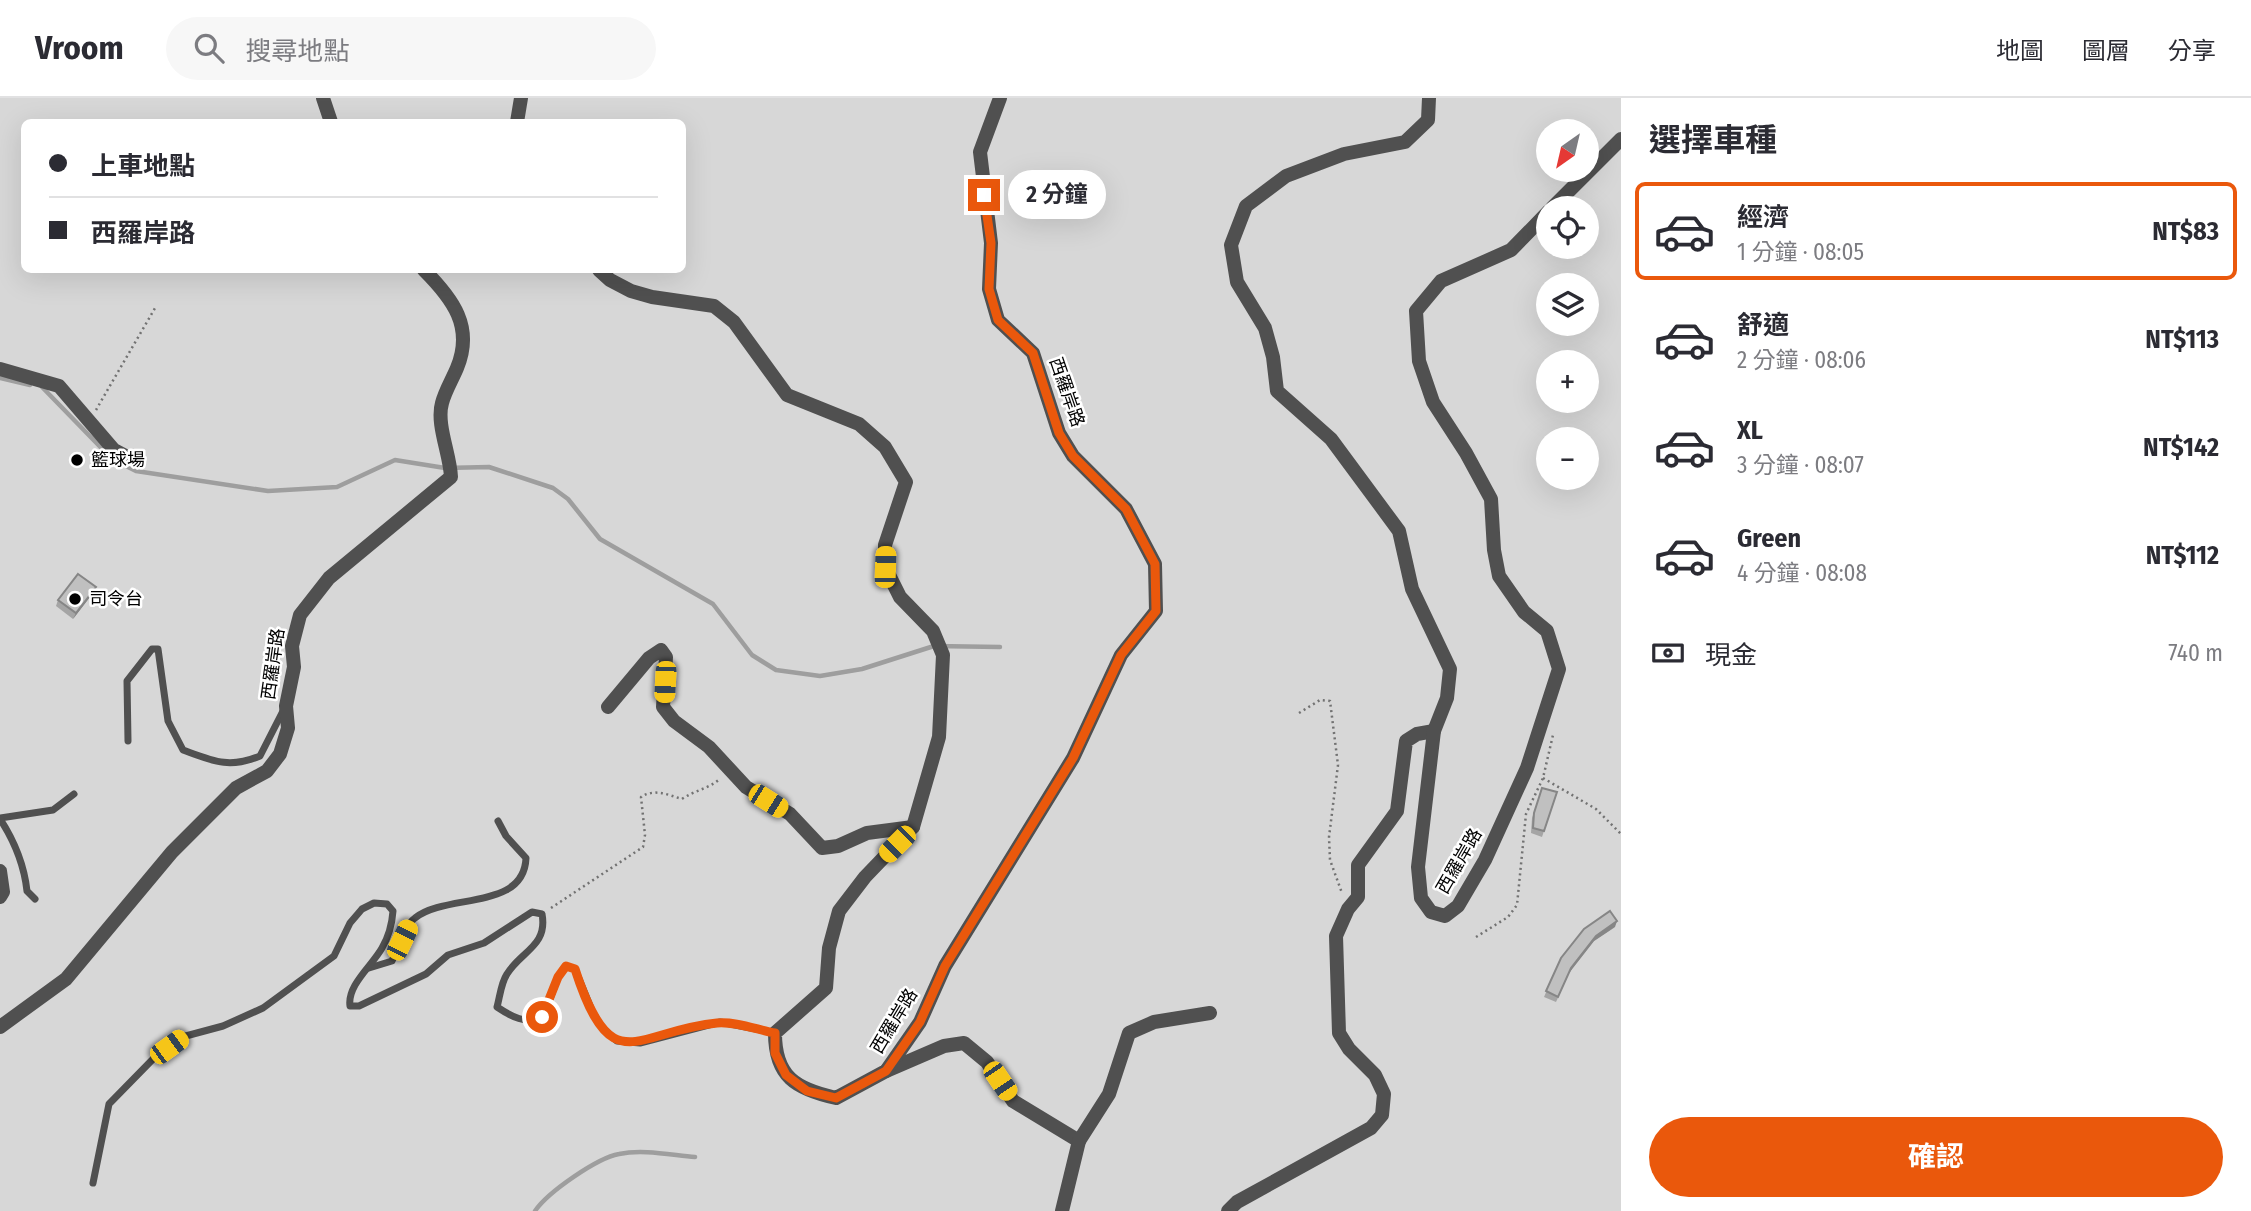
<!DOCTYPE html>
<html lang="zh-TW">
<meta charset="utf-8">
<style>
:root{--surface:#fff;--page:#f7f7f7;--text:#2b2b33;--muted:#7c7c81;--line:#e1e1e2;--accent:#ea580c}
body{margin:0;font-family:"Fira Sans Condensed","Noto Sans TC",sans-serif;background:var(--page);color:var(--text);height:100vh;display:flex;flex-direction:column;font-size:26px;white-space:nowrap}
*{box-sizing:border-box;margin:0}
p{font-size:23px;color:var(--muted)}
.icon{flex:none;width:38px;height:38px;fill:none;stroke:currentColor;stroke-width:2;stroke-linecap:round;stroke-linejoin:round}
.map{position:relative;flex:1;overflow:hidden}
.panel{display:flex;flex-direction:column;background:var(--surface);width:630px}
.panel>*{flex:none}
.hud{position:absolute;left:21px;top:21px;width:665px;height:154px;border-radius:10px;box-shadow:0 7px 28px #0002;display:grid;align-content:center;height:154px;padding:0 28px;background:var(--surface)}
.needle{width:46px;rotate:214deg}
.buttons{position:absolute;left:1536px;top:21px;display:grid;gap:14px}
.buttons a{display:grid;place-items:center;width:63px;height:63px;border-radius:50%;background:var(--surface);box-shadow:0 7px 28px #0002;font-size:35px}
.end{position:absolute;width:32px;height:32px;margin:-16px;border:9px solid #ea580c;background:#fff;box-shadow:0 0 0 4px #fff}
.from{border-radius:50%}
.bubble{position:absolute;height:49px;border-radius:24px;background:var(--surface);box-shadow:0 7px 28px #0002;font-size:23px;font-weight:700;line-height:49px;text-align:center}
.car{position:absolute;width:21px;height:42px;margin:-21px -10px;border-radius:9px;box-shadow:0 0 5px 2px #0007;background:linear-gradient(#f5c518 24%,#345 0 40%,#f5c518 0 76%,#345 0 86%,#f5c518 0)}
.hud b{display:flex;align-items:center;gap:24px;height:66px;font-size:26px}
.hud b+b{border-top:2px solid var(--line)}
.hud i{width:18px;height:18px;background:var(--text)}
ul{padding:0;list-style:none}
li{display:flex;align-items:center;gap:21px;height:98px;margin:0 14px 10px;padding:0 14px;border:4px solid transparent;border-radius:10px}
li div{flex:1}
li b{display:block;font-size:26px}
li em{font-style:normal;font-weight:700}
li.current{border-color:var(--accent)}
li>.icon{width:63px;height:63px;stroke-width:1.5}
h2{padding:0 28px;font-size:32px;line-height:84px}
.pay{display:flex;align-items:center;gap:18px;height:77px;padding:0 28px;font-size:26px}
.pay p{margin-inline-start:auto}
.primary-button{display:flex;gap:14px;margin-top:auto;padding:14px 28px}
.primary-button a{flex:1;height:80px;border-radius:42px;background:var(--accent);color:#fff;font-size:28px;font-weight:700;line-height:80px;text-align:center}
header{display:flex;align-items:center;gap:42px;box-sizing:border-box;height:98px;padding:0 35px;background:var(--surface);border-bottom:2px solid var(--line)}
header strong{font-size:33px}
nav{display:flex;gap:38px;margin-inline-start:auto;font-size:24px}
.search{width:490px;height:63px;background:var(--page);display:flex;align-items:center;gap:18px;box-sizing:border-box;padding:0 24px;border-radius:38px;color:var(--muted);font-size:26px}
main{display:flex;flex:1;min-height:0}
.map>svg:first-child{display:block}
</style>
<header>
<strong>Vroom</strong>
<div class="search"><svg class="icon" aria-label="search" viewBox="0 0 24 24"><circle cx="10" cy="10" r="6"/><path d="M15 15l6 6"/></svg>搜尋地點</div>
<nav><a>地圖</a><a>圖層</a><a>分享</a></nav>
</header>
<main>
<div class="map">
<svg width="1621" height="1113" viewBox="0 0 1621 1113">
<rect width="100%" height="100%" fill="#fff"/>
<path fill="#d7d7d7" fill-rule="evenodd" d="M0,0H1621V1113H0ZM24,24H682V172H24ZM1549,33H1587V72H1549ZM1549,110H1587V149H1549ZM1549,187H1587V226H1549ZM1549,264H1587V303H1549ZM1549,341H1587V380H1549Z"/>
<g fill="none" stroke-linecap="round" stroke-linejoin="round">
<g stroke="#9e9e9e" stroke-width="4.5">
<polyline points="0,280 30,287"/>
<polyline points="42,289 112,361 136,373 268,393 337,389 395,362 445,370 489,369 553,390 568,401 600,441 713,506 752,557 776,572 820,578 862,571 934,548 1000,549"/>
<path d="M535,1113C548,1094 597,1060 619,1056C643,1051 671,1057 695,1059"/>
</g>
<g stroke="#727272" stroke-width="2.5" stroke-dasharray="2 3.5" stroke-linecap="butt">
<polyline points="96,312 155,210"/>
<polyline points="1299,615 1320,602 1330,603 1338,667 1329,739 1330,762 1342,795"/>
<polyline points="1543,680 1596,711 1621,736"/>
<path d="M551,810L643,749L645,737L641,699C655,690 668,697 682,701C695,692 708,691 720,681"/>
<polyline points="1476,839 1508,819 1517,807 1526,716 1543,680 1553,637"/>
</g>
<g stroke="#505050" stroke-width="7">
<path d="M128,643L127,583L152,551H158L168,623L183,652C213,663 229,671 260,658L284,611"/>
<polyline points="0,720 53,712 74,696"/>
<path d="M0,721C15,744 24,766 27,793L35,801"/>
<path d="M369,870L392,863C398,850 404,828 415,820C446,795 524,813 526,760L506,738L498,723"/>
<path d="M93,1085L109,1006L155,959L182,939L223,928L263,910L334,858L350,825L362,811L374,805L387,806L393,813C392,827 389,838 382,850C372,868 347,887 350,908H359L426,876L448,857L484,845L532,814L542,816C548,848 521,853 507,876C501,885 500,898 497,909C512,919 525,926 543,920L558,879L566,868L575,871L593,915L603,931L617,943L640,945L720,924L775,935"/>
</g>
<g stroke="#505050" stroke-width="14">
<polyline points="0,271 59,288 114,352 131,361"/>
<polyline points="608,609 649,560 661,552 666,559 663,609 674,623 709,649 746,689 790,716 822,750 838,748 867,735 913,729"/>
<polyline points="886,973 944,948 964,945 987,964 1013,1003 1079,1043 1062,1113"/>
<polyline points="1079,1043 1109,996 1129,935 1154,924 1210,915"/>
<polyline points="1228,1113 1237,1104 1371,1030 1382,1017 1384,996 1375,977 1349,951 1339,935 1336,838 1348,811 1358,799 1358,767 1397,713 1406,643 1417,636 1434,633"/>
</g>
<g stroke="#505050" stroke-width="14">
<polyline points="323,0 331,24"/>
<polyline points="1429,0 1428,22 1405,44 1344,56 1286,78 1246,108 1231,147 1237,184 1265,230 1273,259 1277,293 1331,341 1399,433 1412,491 1450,571 1447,600 1434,633 1418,769 1421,800 1431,814 1445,818 1458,808 1485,762 1527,670 1559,571 1547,533 1524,514 1499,478 1494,452 1491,401 1466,355 1433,304 1419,263 1416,213 1441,183 1511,152 1549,113"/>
<polyline points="517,24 521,0"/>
<polyline points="1552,110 1621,41"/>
<path d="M599,172L610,182L631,193L652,199L714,208L734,224L787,297L859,326L885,349L906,384L885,447V469L900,499L933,533L943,557L939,639L913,729L865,779L839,813L829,850L826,890L775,935C775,979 796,991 836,1000L886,973L920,924L945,868L1073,660L1121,557L1156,513L1155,466L1126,411L1073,358L1059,335L1033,255L998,222L989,191L991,145L980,54L1000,0"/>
<polyline points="0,773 3,794 0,799"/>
<path d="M0,929L66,881L172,754L236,690L267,673L280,656L288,630L286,608L294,569L292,548L300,517L329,480L451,379C450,356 436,326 442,305C445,293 452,282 457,270C474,229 453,201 424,172"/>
</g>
</g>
<g fill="#a5a5a5">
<polygon points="96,489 93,495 73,521 56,508 58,502"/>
<polygon points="1542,690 1557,694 1542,739 1531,735 1532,720"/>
<polygon points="1615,829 1594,843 1569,875 1556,904 1544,899 1561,860"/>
</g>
<g fill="#868686">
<polygon points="96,489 93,495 73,521 76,515"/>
<polygon points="1617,823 1615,829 1594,843 1569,875 1556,904 1571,870 1596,838"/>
</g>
<g fill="#c0c0c0" stroke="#868686" stroke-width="2">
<polygon points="78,476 96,489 76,515 58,502"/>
<polygon points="1542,690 1557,694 1544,733 1533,730 1534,715"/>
<polygon points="1610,813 1617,823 1596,838 1571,870 1558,899 1546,893 1561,860 1584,831"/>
</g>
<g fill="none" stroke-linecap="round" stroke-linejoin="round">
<path stroke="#ea580c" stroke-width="9" d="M542,919L558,879L566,868L575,871C612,985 635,933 717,925C735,923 758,932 775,935V955L786,977L807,993L836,1000L886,973L920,924L945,868L1073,660L1121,557L1156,513L1155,466L1126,411L1073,358L1059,335L1033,255L998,222L989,191L991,145L984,97"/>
</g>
<g fill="#000" stroke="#fff" stroke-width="2.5">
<circle cx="77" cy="362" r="7"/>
<circle cx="75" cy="501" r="7"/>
</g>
<g text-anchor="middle" stroke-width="5" stroke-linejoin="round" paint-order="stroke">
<g font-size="18" fill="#000" stroke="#fff">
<text transform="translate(1067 294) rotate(71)" y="6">西羅岸路</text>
<text transform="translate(273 566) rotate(-82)" y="6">西羅岸路</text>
<text transform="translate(1459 763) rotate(-60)" y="6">西羅岸路</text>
<text transform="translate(894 923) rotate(-59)" y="6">西羅岸路</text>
</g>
<g font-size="18" fill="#000" stroke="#fff" text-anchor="start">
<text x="91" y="368">籃球場</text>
<text x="89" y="507">司令台</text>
</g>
</g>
</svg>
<div class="buttons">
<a><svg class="needle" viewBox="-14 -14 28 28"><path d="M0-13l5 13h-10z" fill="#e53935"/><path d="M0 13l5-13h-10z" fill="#7c7c81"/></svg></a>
<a><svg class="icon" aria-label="locate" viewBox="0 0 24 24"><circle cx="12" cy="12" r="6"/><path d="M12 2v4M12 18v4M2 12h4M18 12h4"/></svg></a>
<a><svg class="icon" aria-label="layers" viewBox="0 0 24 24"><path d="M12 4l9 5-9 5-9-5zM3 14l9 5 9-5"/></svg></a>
<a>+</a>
<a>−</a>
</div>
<i class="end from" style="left:542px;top:919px"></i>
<i class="end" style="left:984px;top:97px"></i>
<div class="bubble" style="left:1008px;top:72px;width:98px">2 分鐘</div>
<i class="car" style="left:885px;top:469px;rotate:2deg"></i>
<i class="car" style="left:665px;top:584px;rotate:183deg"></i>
<i class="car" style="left:768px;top:703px;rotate:122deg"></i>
<i class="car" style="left:897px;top:746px;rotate:225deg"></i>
<i class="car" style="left:402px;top:842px;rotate:26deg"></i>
<i class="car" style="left:169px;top:949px;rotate:54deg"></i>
<i class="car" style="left:1000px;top:983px;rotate:146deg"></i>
<div class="hud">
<b><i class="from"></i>上車地點</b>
<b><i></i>西羅岸路</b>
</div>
</div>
<section class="panel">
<h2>選擇車種</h2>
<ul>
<li class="current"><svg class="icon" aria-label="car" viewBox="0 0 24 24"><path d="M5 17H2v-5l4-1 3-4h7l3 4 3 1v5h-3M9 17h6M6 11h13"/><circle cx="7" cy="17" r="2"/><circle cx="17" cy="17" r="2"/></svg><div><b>經濟</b><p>1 分鐘 · 08:05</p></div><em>NT$83</em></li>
<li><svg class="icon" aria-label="car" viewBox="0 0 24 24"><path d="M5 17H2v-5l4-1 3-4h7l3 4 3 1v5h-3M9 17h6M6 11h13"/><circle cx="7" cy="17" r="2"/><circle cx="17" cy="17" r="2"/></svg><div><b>舒適</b><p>2 分鐘 · 08:06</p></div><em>NT$113</em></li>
<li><svg class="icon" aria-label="car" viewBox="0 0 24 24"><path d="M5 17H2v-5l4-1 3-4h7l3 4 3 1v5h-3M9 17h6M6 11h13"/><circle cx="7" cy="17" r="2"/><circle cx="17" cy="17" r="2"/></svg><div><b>XL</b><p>3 分鐘 · 08:07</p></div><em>NT$142</em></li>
<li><svg class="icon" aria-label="car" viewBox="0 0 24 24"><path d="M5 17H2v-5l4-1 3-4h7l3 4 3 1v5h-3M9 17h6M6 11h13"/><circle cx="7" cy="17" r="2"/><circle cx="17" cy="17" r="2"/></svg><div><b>Green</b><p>4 分鐘 · 08:08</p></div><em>NT$112</em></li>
</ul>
<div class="pay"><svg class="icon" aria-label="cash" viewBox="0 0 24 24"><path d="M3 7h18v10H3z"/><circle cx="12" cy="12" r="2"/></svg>現金<p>740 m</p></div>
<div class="primary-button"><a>確認</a></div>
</section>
</main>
